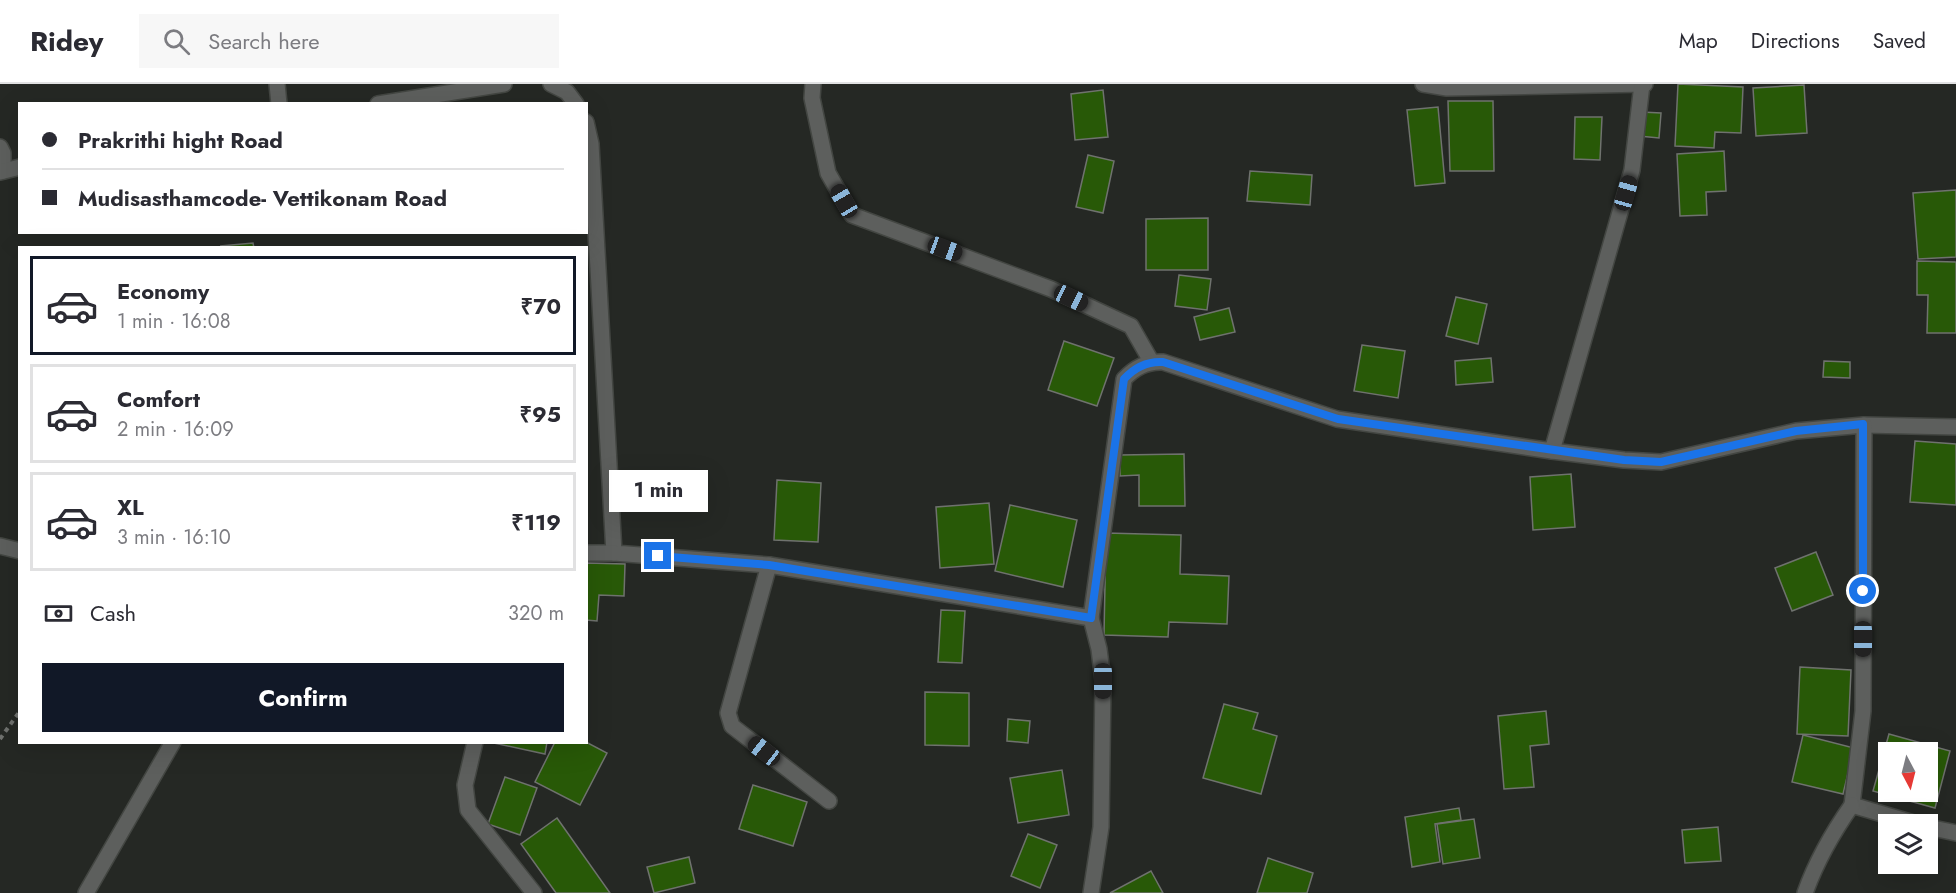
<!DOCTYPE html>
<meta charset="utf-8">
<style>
:root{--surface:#fff;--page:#f7f7f7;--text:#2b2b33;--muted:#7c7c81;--line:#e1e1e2;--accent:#111827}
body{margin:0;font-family:Jost,sans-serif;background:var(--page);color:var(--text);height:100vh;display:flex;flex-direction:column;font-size:22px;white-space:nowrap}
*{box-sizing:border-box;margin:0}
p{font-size:20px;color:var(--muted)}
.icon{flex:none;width:33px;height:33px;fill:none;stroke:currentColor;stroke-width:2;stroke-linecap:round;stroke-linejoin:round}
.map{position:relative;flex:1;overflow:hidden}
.drawer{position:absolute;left:18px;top:162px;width:570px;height:498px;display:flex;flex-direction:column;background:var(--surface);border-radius:0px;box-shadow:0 6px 24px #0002}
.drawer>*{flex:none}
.guide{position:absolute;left:18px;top:18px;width:570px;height:132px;border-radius:0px;box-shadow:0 6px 24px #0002;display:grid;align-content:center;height:132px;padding:0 24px;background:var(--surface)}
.needle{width:39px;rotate:173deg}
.tools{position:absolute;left:1878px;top:658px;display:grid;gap:12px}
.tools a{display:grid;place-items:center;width:60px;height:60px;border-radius:0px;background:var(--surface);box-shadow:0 6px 24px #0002;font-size:30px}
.end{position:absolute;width:27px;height:27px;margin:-14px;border:8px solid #1a73e8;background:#fff;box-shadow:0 0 0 3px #fff}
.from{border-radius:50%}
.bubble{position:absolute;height:42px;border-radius:0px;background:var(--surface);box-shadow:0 6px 24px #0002;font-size:20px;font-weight:700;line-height:42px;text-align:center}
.car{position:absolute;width:18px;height:36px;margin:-18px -9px;border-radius:8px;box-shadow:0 0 4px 2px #0007;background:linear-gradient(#222 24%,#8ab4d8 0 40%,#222 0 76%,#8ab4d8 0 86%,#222 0)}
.guide b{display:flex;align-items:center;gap:21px;height:57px;font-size:22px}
.guide b+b{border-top:2px solid var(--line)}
.guide i{width:15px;height:15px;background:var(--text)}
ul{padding:10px 0 0;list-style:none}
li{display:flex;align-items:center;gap:18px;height:99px;margin:0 12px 9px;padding:0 12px;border:3px solid var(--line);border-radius:0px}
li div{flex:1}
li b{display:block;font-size:22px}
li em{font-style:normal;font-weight:700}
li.active{border-color:var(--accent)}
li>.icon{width:54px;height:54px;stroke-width:1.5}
.pay{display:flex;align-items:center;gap:15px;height:66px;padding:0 24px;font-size:22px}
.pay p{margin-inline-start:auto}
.cta{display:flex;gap:12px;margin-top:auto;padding:12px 24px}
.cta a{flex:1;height:69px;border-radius:0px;background:var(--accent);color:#fff;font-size:24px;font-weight:700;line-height:69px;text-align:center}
header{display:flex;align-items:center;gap:36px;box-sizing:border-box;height:84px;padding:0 30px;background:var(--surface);border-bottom:2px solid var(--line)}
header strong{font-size:28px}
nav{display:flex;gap:33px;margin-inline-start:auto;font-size:21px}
.search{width:420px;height:54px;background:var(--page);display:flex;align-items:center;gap:15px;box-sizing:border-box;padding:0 21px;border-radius:0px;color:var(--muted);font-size:22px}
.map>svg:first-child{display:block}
</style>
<header>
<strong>Ridey</strong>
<div class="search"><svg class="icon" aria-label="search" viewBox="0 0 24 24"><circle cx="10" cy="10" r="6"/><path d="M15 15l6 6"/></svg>Search here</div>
<nav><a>Map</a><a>Directions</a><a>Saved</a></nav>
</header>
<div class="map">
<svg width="1956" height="809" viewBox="0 0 1956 809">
<rect width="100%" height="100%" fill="#252824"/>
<g fill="#285907" stroke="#6f726e" stroke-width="1.5" fill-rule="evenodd">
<polygon points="1678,0 1743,3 1741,49 1715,48 1714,64 1675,62"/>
<polygon points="1804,1 1807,49 1756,52 1753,4"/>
<polygon points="1103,6 1108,53 1075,56 1071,10"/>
<polygon points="1448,17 1493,17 1494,87 1450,87"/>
<polygon points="1438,23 1445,99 1415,102 1407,26"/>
<polygon points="1641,28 1661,29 1659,54 1639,52"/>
<polygon points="1575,33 1602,33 1600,76 1574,75"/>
<polygon points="1724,67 1726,107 1706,108 1707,131 1680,132 1677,70"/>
<polygon points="1088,71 1114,77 1103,129 1076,123"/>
<polygon points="1250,87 1312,91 1310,121 1247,117"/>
<polygon points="1956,106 1956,173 1918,175 1913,109"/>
<polygon points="1208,134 1208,186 1146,186 1146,135"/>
<polygon points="253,159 254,164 222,164 221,162"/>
<polygon points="1917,177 1956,178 1956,249 1927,249 1928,211 1917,211"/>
<polygon points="1179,191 1211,195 1207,226 1175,222"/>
<polygon points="1456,213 1487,220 1478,260 1446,252"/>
<polygon points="1229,224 1235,248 1200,256 1194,233"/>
<polygon points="1064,257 1114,274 1097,322 1048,306"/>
<polygon points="1362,261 1405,267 1398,314 1354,307"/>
<polygon points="1491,274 1493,298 1456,301 1455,277"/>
<polygon points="1824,277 1850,278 1850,294 1823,293"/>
<polygon points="1915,357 1956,360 1956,421 1910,418"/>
<polygon points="1184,370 1185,422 1139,422 1139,391 1120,392 1120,371"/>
<polygon points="1571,390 1575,443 1533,446 1530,393"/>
<polygon points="777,396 821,399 818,458 774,456"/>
<polygon points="989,419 994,480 940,484 936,423"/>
<polygon points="1010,421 1077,436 1063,503 995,487"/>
<polygon points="1106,449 1181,451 1180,490 1229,492 1227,540 1169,538 1168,553 1104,551"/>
<polygon points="1816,468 1833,511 1792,527 1775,484"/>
<polygon points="586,479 625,480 624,512 599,511 597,537 586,536"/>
<polygon points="941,526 965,527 962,579 938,578"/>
<polygon points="1800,583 1851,586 1848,652 1797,650"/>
<polygon points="925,608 969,609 969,662 925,661"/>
<polygon points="1224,620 1258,629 1253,645 1277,652 1261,710 1203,694"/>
<polygon points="1546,627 1549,660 1530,662 1534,703 1504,705 1498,632"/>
<polygon points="1008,635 1030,637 1028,659 1007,657"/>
<path d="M1889,650L1950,667L1935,724L1873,707ZM1888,669H1928V708H1888Z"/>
<polygon points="1803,651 1854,664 1843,710 1792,698"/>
<polygon points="489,658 547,658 545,670"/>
<polygon points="555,658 586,658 607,669 580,721 535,698"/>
<polygon points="1062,686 1069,731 1018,739 1010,694"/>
<polygon points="505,693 537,704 520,751 488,740"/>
<polygon points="753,701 807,718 793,762 739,745"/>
<polygon points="1459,724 1461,736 1435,740 1440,778 1412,783 1405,733"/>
<polygon points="557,734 610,809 556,809 521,760"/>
<polygon points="1474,735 1480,774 1443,780 1437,740"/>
<polygon points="1718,743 1721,777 1685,779 1682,746"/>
<polygon points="1028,750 1057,761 1040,804 1011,792"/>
<polygon points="689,773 695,799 654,809 647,783"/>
<polygon points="1268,774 1313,789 1307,809 1257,809"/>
<polygon points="1151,787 1163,809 1110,809"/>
</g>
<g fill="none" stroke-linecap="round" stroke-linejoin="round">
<g stroke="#434642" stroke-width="18">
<g id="minor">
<polyline points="277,0 279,20"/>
<polyline points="551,0 567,8 576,20"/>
<polyline points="813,0 812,14 828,89 852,131 1051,205 1131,242 1151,277"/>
<polyline points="1423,0 1447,4 1645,0"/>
<polyline points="378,20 504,0"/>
<path d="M586,38L591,60L614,469L769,481L1091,534L1124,295C1135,283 1147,277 1163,278L1337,335L1552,367L1632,86L1642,0"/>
<polyline points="0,63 3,69 3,87"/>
<polyline points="0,88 20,83"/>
<polyline points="1864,341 1956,343"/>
<polyline points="1552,367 1624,376 1661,378 1796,347 1864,341 1863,627 1852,721 1920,741"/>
<polyline points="0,462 20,467"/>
<polyline points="586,469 614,469"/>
<polyline points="769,481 728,629 732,642 829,717"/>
<polyline points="475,658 465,701 468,726 534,809"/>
<polyline points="1928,743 1956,749"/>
<polyline points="86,809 173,658"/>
<polyline points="1091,809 1101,743 1103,597 1099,565 1091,534"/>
<path d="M1805,809C1816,778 1833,748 1852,721"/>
</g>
</g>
<polyline stroke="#6f716e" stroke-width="4" stroke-dasharray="4.5 4.5" stroke-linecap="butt" points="0,655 20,627"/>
<use href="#minor" stroke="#5d5f5d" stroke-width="15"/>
</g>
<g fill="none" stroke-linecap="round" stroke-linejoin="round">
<path stroke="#1a73e8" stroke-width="8" d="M658,472L769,481L1091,534L1124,295C1135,283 1147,277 1163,278L1338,335L1624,376L1661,378L1796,347L1863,340V507"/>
</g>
</svg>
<div class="tools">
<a><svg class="needle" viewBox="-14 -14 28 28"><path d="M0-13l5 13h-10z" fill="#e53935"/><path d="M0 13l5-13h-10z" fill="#7c7c81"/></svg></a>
<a><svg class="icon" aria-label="layers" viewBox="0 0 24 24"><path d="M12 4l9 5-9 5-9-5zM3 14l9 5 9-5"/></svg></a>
</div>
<i class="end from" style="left:1863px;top:507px"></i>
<i class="end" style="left:658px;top:472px"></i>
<div class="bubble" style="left:609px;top:386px;width:99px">1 min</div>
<i class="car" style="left:1626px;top:109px;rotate:16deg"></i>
<i class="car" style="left:844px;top:117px;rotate:330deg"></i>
<i class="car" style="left:945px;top:165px;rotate:110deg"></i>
<i class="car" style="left:1071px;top:214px;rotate:115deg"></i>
<i class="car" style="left:1863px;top:555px;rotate:180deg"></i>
<i class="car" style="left:1103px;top:597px;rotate:180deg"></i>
<i class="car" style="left:764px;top:667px;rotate:308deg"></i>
<div class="guide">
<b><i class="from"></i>Prakrithi hight Road</b>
<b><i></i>Mudisasthamcode- Vettikonam Road</b>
</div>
<section class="drawer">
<ul>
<li class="active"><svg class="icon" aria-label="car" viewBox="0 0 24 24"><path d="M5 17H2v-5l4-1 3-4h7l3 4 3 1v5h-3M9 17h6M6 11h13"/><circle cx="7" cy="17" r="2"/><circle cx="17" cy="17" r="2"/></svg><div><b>Economy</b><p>1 min · 16:08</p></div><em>₹70</em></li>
<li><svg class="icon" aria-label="car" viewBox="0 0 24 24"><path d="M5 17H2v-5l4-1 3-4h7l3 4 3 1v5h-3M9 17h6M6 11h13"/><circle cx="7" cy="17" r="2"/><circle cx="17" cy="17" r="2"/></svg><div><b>Comfort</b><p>2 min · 16:09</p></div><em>₹95</em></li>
<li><svg class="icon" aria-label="car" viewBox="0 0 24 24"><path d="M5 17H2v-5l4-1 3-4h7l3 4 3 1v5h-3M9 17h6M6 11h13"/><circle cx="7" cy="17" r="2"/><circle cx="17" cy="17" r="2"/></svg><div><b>XL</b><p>3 min · 16:10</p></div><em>₹119</em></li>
</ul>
<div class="pay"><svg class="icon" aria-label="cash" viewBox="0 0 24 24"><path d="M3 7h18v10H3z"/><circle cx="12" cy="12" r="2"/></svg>Cash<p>320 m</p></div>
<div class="cta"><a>Confirm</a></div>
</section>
</div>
